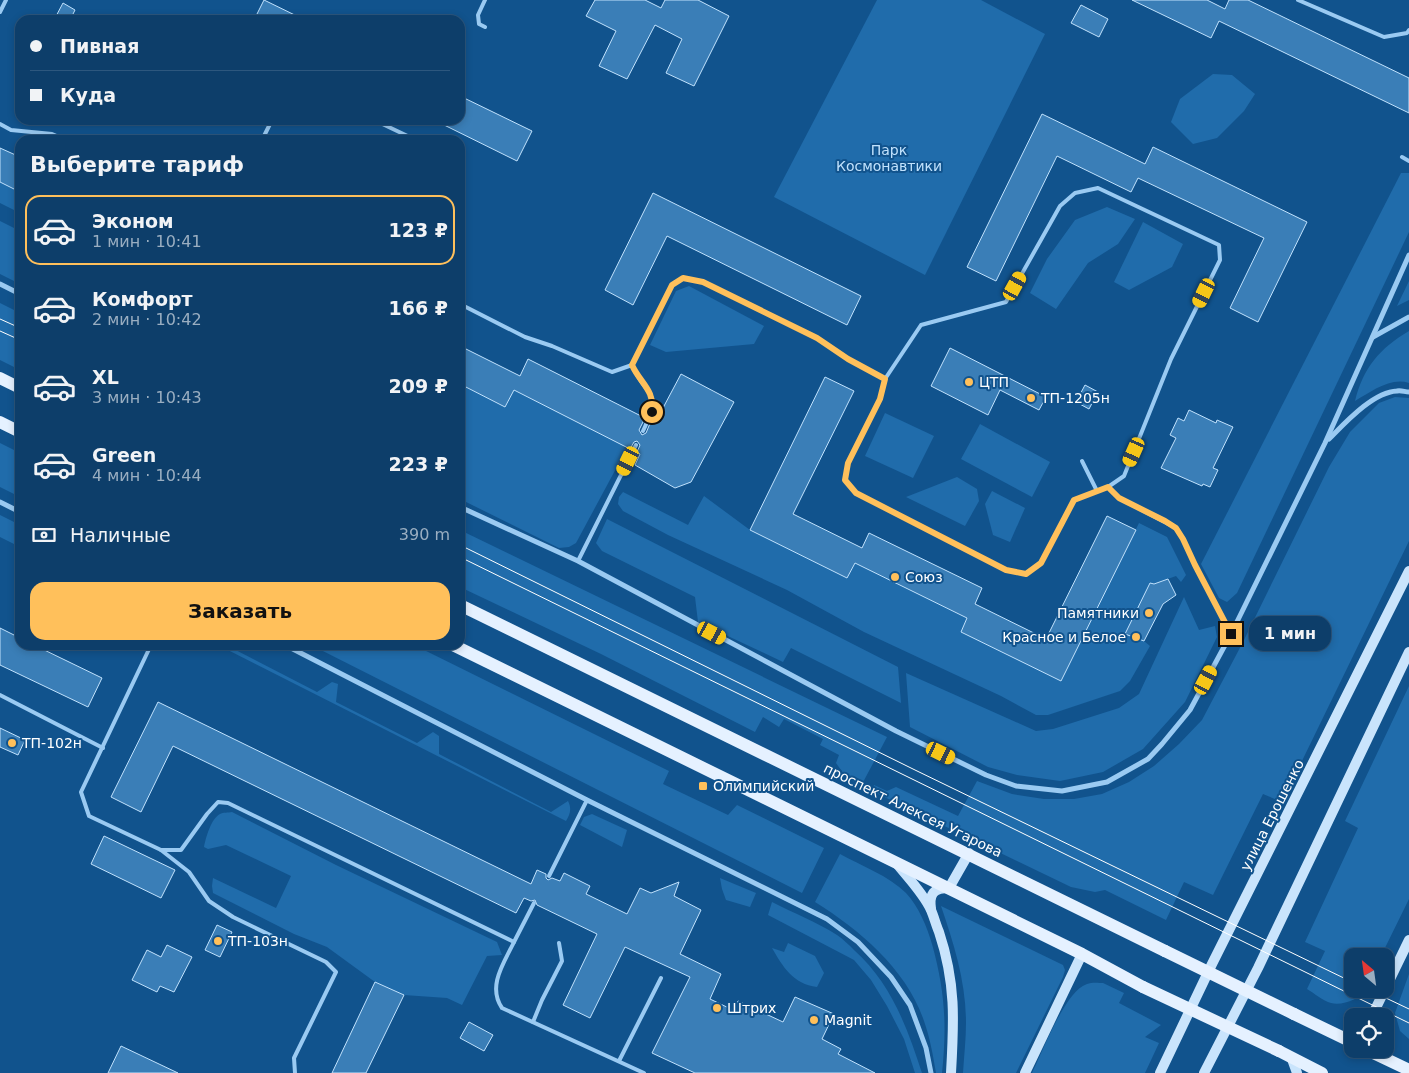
<!DOCTYPE html>
<html lang="ru">
<meta charset="utf-8">
<style>
:root{--surface:#0d3e6a;--page:#1b4972;--text:#f1f3f6;--muted:#9aaec1;--line:#2d577e;--accent:#ffc05b}
body{margin:0;font-family:"DejaVu Sans",sans-serif;background:var(--page);color:var(--text);height:100vh;display:flex;flex-direction:column;font-size:19px;white-space:nowrap}
*{box-sizing:border-box;margin:0}
p{font-size:16px;color:var(--muted)}
.icon{flex:none;width:28px;height:28px;fill:none;stroke:currentColor;stroke-width:2;stroke-linecap:round;stroke-linejoin:round}
.map{position:relative;flex:1;overflow:hidden}
.side{position:absolute;left:15px;top:135px;width:450px;height:515px;display:flex;flex-direction:column;background:var(--surface);border-radius:15px;box-shadow:0 2px 8px #0003,0 0 0 1px var(--line)}
.side>*{flex:none}
.top-card{position:absolute;left:15px;top:15px;width:450px;height:110px;border-radius:15px;box-shadow:0 2px 8px #0003,0 0 0 1px var(--line);display:grid;align-content:center;height:110px;padding:0 15px;background:var(--surface)}
.needle{width:32px;rotate:331deg}
.buttons{position:absolute;left:1344px;top:948px;display:grid;gap:10px}
.buttons a{display:grid;place-items:center;width:50px;height:50px;border-radius:10px;background:var(--surface);box-shadow:0 2px 8px #0003,0 0 0 1px var(--line);font-size:25px}
.end{position:absolute;width:22px;height:22px;margin:-11px;border:6px solid #ffc05b;background:#111;box-shadow:0 0 0 2px #111}
.from{border-radius:50%}
.bubble{position:absolute;height:35px;border-radius:15px;background:var(--surface);box-shadow:0 2px 8px #0003,0 0 0 1px var(--line);font-size:16px;font-weight:700;line-height:35px;text-align:center}
.car{position:absolute;width:15px;height:30px;margin:-15px -8px;border-radius:6px;box-shadow:0 0 4px 1px #0007;background:linear-gradient(#f5c518 24%,#345 0 40%,#f5c518 0 76%,#345 0 86%,#f5c518 0)}
.top-card b{display:flex;align-items:center;gap:18px;height:48px;font-size:19px}
.top-card b+b{border-top:1px solid var(--line)}
.top-card i{width:12px;height:12px;background:var(--text)}
ul{padding:0;list-style:none}
li{display:flex;align-items:center;gap:15px;height:70px;margin:0 10px 8px;padding:0 5px;border:2px solid transparent;border-radius:15px}
li div{flex:1}
li b{display:block;font-size:19px}
li em{font-style:normal;font-weight:700}
li.selected{border-color:var(--accent)}
li>.icon{width:45px;height:45px;stroke-width:1.5}
h2{padding:0 15px;font-size:22px;line-height:60px}
.pay{display:flex;align-items:center;gap:12px;height:55px;padding:0 15px;font-size:19px}
.pay p{margin-inline-start:auto}
.primary-button{display:flex;gap:10px;margin-top:auto;padding:10px 15px}
.primary-button a{flex:1;height:58px;border-radius:15px;background:var(--accent);color:#111;font-size:20px;font-weight:700;line-height:58px;text-align:center}
.map>svg:first-child{display:block}
</style>
<div class="map">
<svg width="1409" height="1073" viewBox="0 0 1409 1073">
<rect width="100%" height="100%" fill="#11538d"/>
<g fill="#206cab">
<polygon points="877,0 981,0 1045,34 925,275 774,197"/>
<polygon points="1213,74 1232,75 1255,94 1244,111 1217,138 1193,144 1171,122 1180,99"/>
<polygon points="1401,173 1409,173 1409,232 1237,593 1227,602 1219,598 1201,564"/>
<polygon points="0,182 20,192 20,213 0,203"/>
<polygon points="1107,207 1135,219 1118,244 1088,263 1056,309 1030,293 1047,259 1075,220"/>
<polygon points="0,221 20,231 20,284 0,274"/>
<polygon points="1143,222 1183,244 1172,267 1129,290 1114,282"/>
<polygon points="1409,281 1409,300 1397,306"/>
<polygon points="689,286 764,326 754,344 666,352 650,345 676,291"/>
<polygon points="0,303 20,313 20,370 0,360"/>
<path d="M1409,331V383C1390,377 1371,392 1355,401C1363,368 1380,348 1409,331Z"/>
<polygon points="460,384 505,407 514,390 623,445 626,450 576,543 569,547 559,548 460,499"/>
<polygon points="1395,397 1409,398 1409,541 1282,802 1263,794 1213,895 1184,882 1166,920 1105,890 1095,892 1071,887 872,791 874,785 887,791 896,787 958,816 977,781 1012,794 1044,799 1074,799 1102,794 1129,782 1154,766 1179,744 1202,720 1243,642 1329,467 1350,432 1379,403"/>
<polygon points="885,413 934,436 913,478 865,456"/>
<polygon points="980,424 1050,462 1032,497 961,459"/>
<polygon points="0,443 20,453 20,497 0,487"/>
<polygon points="957,477 977,489 979,501 965,526 906,497"/>
<polygon points="992,491 1025,508 1010,542 993,535 985,504"/>
<polygon points="623,492 688,525 704,496 750,530 847,578 855,563 967,618 961,632 1061,681 1139,523 1167,537 1186,575 1181,582 1176,576 1154,584 1126,634 1144,641 1150,646 1130,681 1120,691 1048,715 1036,715 1001,696 864,632 787,590 668,535 623,511 618,504 619,497"/>
<polygon points="0,515 20,525 20,547 0,537"/>
<polygon points="607,519 898,667 901,703 791,648 783,662 698,622 695,597 602,551 596,543"/>
<polygon points="460,530 887,737 861,786 846,777 836,763 839,755 820,745 823,739 784,719 779,727 763,717 755,732 601,654 460,587"/>
<polygon points="1184,597 1199,630 1215,626 1217,637 1185,702 1143,749 1103,772 1060,781 1017,775 988,767 910,727 906,673 1036,731 1053,729 1119,708 1139,694"/>
<path d="M218,645H226L317,692L332,682L338,684L336,702L417,743L433,732L439,736V754L551,812L568,801C572,809 570,814 566,821Z"/>
<polygon points="311,645 414,645 669,771 663,784 728,815 737,805 824,848 802,893"/>
<path d="M1409,686V899L1381,956H1352V989H1366C1361,999 1342,1006 1331,1003C1323,1001 1314,993 1307,989L1325,951L1305,942L1358,828L1345,821Z"/>
<path d="M232,812L336,865L497,942L502,955L487,956L462,1005L447,998L404,995L375,982L327,947L294,934L213,893L212,886L213,878L276,908L291,876L226,845L208,849L204,847C206,837 211,819 220,814C223,812 228,813 232,812Z"/>
<polygon points="592,814 627,830 622,847 580,825 584,817"/>
<path d="M840,854C862,866 889,876 906,893C919,907 927,927 932,944C945,991 947,1025 942,1073H936C933,1055 930,1038 924,1021C907,970 860,930 815,902Z"/>
<polygon points="720,878 756,893 750,907 726,900 722,889"/>
<path d="M772,902C793,913 817,922 837,935C843,939 849,945 854,950C891,983 907,1027 922,1073H915L904,1039L887,1006L871,980L854,960L768,915Z"/>
<path d="M941,906L1063,965L1065,970L1063,977L1016,1073H963C964,1056 966,1039 966,1023C966,982 954,944 941,906Z"/>
<path d="M788,943L815,956L824,973L817,987C793,984 783,967 772,948L784,952Z"/>
<polygon points="1409,974 1409,1039 1400,1031 1395,1013"/>
<path d="M1103,983L1124,993L1119,1003L1161,1025L1145,1037L1159,1043L1145,1073H1032C1043,1051 1065,991 1087,984C1092,982 1099,983 1103,983Z"/>
</g>
<g fill="#3a7eb7" stroke="#c1e2fd">
<polygon points="264,0 305,20 254,20"/>
<polygon points="595,0 645,0 661,8 665,0 698,0 729,16 694,86 666,73 682,39 655,25 627,79 599,66 616,31 586,16"/>
<polygon points="1132,0 1207,0 1225,9 1229,0 1248,0 1409,78 1409,113 1219,21 1211,38"/>
<polygon points="63,3 75,10 70,20 54,20"/>
<polygon points="1081,5 1108,19 1099,37 1071,23"/>
<polygon points="460,96 532,131 517,161 434,120 460,120"/>
<polygon points="1042,114 1145,164 1153,147 1307,222 1258,322 1230,308 1264,238 1138,178 1131,192 1057,156 996,281 967,267"/>
<polygon points="0,148 20,157 20,192 0,182"/>
<polygon points="653,193 861,296 847,325 667,236 633,305 605,290"/>
<polygon points="460,346 520,376 528,359 645,418 639,430 642,435 646,433 651,421 655,423 681,374 734,402 691,482 675,488 635,465 640,454 637,452 640,445 637,441 634,442 630,449 514,390 505,407 460,384"/>
<polygon points="950,348 1046,397 1039,410 1000,390 988,415 931,386"/>
<polygon points="825,377 854,391 793,514 862,548 869,533 982,588 975,604 1046,639 1107,516 1136,530 1061,681 961,632 967,618 855,563 847,578 750,530"/>
<polygon points="1085,385 1098,392 1089,409 1076,402"/>
<polygon points="1189,410 1216,423 1217,420 1233,427 1213,468 1218,470 1210,487 1203,484 1202,486 1161,468 1176,438 1170,435 1178,418 1184,421"/>
<polygon points="1168,579 1176,595 1163,604 1144,641 1125,634 1150,583 1154,584"/>
<polygon points="0,628 20,638 20,645 34,645 102,678 88,707 0,665"/>
<polygon points="158,702 531,884 537,870 546,874 546,878 548,880 552,878 560,881 564,873 590,886 586,894 627,914 640,888 651,893 679,882 674,896 701,910 680,954 721,974 710,999 733,1010 738,1001 783,1022 795,997 834,1014 822,1039 841,1049 838,1054 875,1073 695,1073 652,1053 690,977 625,947 590,1018 563,1005 597,934 537,905 535,900 531,901 524,898 516,913 173,746 141,812 111,797"/>
<polygon points="0,728 25,740 18,755 0,747"/>
<polygon points="104,836 175,870 161,898 91,864"/>
<polygon points="217,925 232,932 220,957 205,950"/>
<polygon points="167,945 192,957 174,992 160,986 157,992 132,980 147,950 161,957"/>
<polygon points="375,982 404,995 366,1073 332,1073"/>
<polygon points="469,1022 493,1035 484,1051 460,1038"/>
<polygon points="121,1046 178,1073 108,1073"/>
</g>
<g fill="none" stroke-linecap="round" stroke-linejoin="round">
<g stroke="#9acaf2" stroke-width="4">
<polyline points="485,0 478,15 479,24 485,27"/>
<polyline points="1298,0 1384,37 1407,33 1409,30"/>
<polyline points="0,12 6,0"/>
<polyline points="374,120 416,140"/>
<polyline points="0,124 11,130 52,134 66,140"/>
<polyline points="262,140 272,120"/>
<polyline points="1402,157 1409,161"/>
<path d="M460,304L525,337L552,346L612,372L632,365C647,400 663,388 643,431"/>
<polyline points="632,365 672,285 683,278 703,282 817,338 848,359 885,379 880,399 848,463 845,480 856,493 1006,570 1026,574 1041,563 1074,500 1108,487 1124,476 1171,359 1220,260 1219,245 1098,188 1075,193 1060,206 1006,302 921,325 885,379"/>
<polyline points="1082,461 1097,491"/>
<polyline points="1108,487 1119,498 1176,528 1183,539 1195,565 1231,634"/>
<polyline points="578,561 636,445"/>
<polyline points="151,645 81,792 89,816 161,850 189,872 209,901 233,917 326,962 336,972 294,1058 295,1073"/>
<polyline points="0,695 103,748"/>
<path d="M161,850H181L207,814L218,802L228,803L514,942C504,963 487,986 502,1008L644,1073"/>
<polyline points="549,876 587,800"/>
<polyline points="514,942 534,903"/>
<polyline points="533,1022 542,1000 562,961 559,943"/>
<polyline points="619,1061 661,978"/>
</g>
<g stroke="#9acaf2" stroke-width="5">
<polyline points="0,284 20,294"/>
<polyline points="1373,337 1409,317"/>
<path d="M1329,439C1345,423 1373,392 1397,391C1401,390 1405,392 1409,392"/>
<polyline points="0,502 20,512"/>
<polyline points="460,507 578,561 896,731 986,775 1016,786 1062,791 1107,782 1148,759 1162,744 1190,710 1231,634 1325,443 1409,255"/>
<polyline points="285,645 587,800 827,919 858,942 891,977 910,1005 926,1048 931,1073"/>
</g>
<g stroke="#c9e4fc" stroke-width="10">
<path d="M897,864C909,879 923,893 931,910C934,917 936,925 939,932C956,983 954,1021 951,1073"/>
<path d="M931,909C929,894 933,888 949,888L969,853"/>
<polyline points="1372,1016 1409,940"/>
<polyline points="1292,1059 1297,1073"/>
<polyline points="1025,1073 1082,954"/>
<polyline points="1160,1073 1212,964 1409,571"/>
<polyline points="1204,1073 1258,968 1409,652"/>
</g>
<g stroke="#e5f1ff" stroke-width="12">
<polyline points="0,378 20,388"/>
<polyline points="0,422 20,432"/>
<polyline points="460,605 1165,951"/>
<polyline points="453,645 1082,954 1143,987"/>
<polyline points="1294,1014 1352,1042"/>
<polyline points="1365,1049 1409,1070"/>
<polyline points="1279,1051 1322,1073"/>
</g>
<g stroke="#fff" stroke-width="1">
<polyline points="0,319 20,328"/>
<polyline points="0,331 20,340"/>
<polyline points="460,545 915,770 1352,982"/>
<polyline points="460,557 1409,1023"/>
<polyline points="1367,989 1409,1009"/>
</g>
<g stroke="#e5f1ff" stroke-width="12">
<polyline points="1165,951 1294,1014"/>
<polyline points="1143,987 1279,1051"/>
</g>
</g>
<g fill="none" stroke-linecap="round" stroke-linejoin="round">
<path stroke="#ffc05b" stroke-width="6" d="M652,412C655,390 640,383 632,365L672,285L683,278L703,282L817,338L848,359L885,379L880,399L848,463L845,480L856,493L1006,570L1026,574L1041,563L1074,500L1108,487L1119,498L1165,521L1176,528L1183,539L1195,565L1231,634"/>
</g>
<g fill="#ffc05b" stroke="#11538d" stroke-width="2">
<circle cx="969" cy="382" r="5"/>
<circle cx="1031" cy="398" r="5"/>
<circle cx="895" cy="577" r="5"/>
<circle cx="1149" cy="613" r="5"/>
<circle cx="1136" cy="637" r="5"/>
<circle cx="12" cy="743" r="5"/>
<rect x="698" y="781" width="10" height="10" rx="2.5"/>
<circle cx="218" cy="941" r="5"/>
<circle cx="717" cy="1008" r="5"/>
<circle cx="814" cy="1020" r="5"/>
</g>
<g text-anchor="middle" stroke-width="4" stroke-linejoin="round" paint-order="stroke">
<g font-size="14" fill="#c1e2fd" stroke="#11538d">
<text x="889" y="155">Парк<tspan x="889" dy="16">Космонавтики</tspan></text>
</g>
<g font-size="14" fill="#fff" stroke="#11538d" text-anchor="start">
<text x="979" y="387">ЦТП</text>
<text x="1041" y="403">ТП-1205н</text>
<text x="905" y="582">Союз</text>
<text x="1139" y="618" text-anchor="end">Памятники</text>
<text x="1126" y="642" text-anchor="end">Красное и Белое</text>
<text x="22" y="748">ТП-102н</text>
<text x="713" y="791">Олимпийский</text>
<text x="228" y="946">ТП-103н</text>
<text x="727" y="1013">Штрих</text>
<text x="824" y="1025">Magnit</text>
</g>
<g font-size="14" fill="#fff" stroke="#11538d">
<text transform="translate(913 810) rotate(26)" y="5">проспект Алексея Угарова</text>
<text transform="translate(1272 815) rotate(-63)" y="5">улица Ерошенко</text>
</g>
</g>
</svg>
<div class="buttons">
<a><svg class="needle" viewBox="-14 -14 28 28"><path d="M0-13l5 13h-10z" fill="#e53935"/><path d="M0 13l5-13h-10z" fill="#9aaec1"/></svg></a>
<a><svg class="icon" aria-label="locate" viewBox="0 0 24 24"><circle cx="12" cy="12" r="6"/><path d="M12 2v4M12 18v4M2 12h4M18 12h4"/></svg></a>
</div>
<i class="end from" style="left:652px;top:412px"></i>
<i class="end" style="left:1231px;top:634px"></i>
<div class="bubble" style="left:1249px;top:616px;width:82px">1 мин</div>
<i class="car" style="left:1015px;top:286px;rotate:29deg"></i>
<i class="car" style="left:1204px;top:293px;rotate:206deg"></i>
<i class="car" style="left:1134px;top:452px;rotate:204deg"></i>
<i class="car" style="left:628px;top:461px;rotate:206deg"></i>
<i class="car" style="left:712px;top:633px;rotate:118deg"></i>
<i class="car" style="left:1206px;top:680px;rotate:28deg"></i>
<i class="car" style="left:941px;top:753px;rotate:116deg"></i>
<div class="top-card">
<b><i class="from"></i>Пивная</b>
<b><i></i>Куда</b>
</div>
<section class="side">
<h2>Выберите тариф</h2>
<ul>
<li class="selected"><svg class="icon" aria-label="car" viewBox="0 0 24 24"><path d="M5 17H2v-5l4-1 3-4h7l3 4 3 1v5h-3M9 17h6M6 11h13"/><circle cx="7" cy="17" r="2"/><circle cx="17" cy="17" r="2"/></svg><div><b>Эконом</b><p>1 мин · 10:41</p></div><em>123 ₽</em></li>
<li><svg class="icon" aria-label="car" viewBox="0 0 24 24"><path d="M5 17H2v-5l4-1 3-4h7l3 4 3 1v5h-3M9 17h6M6 11h13"/><circle cx="7" cy="17" r="2"/><circle cx="17" cy="17" r="2"/></svg><div><b>Комфорт</b><p>2 мин · 10:42</p></div><em>166 ₽</em></li>
<li><svg class="icon" aria-label="car" viewBox="0 0 24 24"><path d="M5 17H2v-5l4-1 3-4h7l3 4 3 1v5h-3M9 17h6M6 11h13"/><circle cx="7" cy="17" r="2"/><circle cx="17" cy="17" r="2"/></svg><div><b>XL</b><p>3 мин · 10:43</p></div><em>209 ₽</em></li>
<li><svg class="icon" aria-label="car" viewBox="0 0 24 24"><path d="M5 17H2v-5l4-1 3-4h7l3 4 3 1v5h-3M9 17h6M6 11h13"/><circle cx="7" cy="17" r="2"/><circle cx="17" cy="17" r="2"/></svg><div><b>Green</b><p>4 мин · 10:44</p></div><em>223 ₽</em></li>
</ul>
<div class="pay"><svg class="icon" aria-label="cash" viewBox="0 0 24 24"><path d="M3 7h18v10H3z"/><circle cx="12" cy="12" r="2"/></svg>Наличные<p>390 m</p></div>
<div class="primary-button"><a>Заказать</a></div>
</section>
</div>
